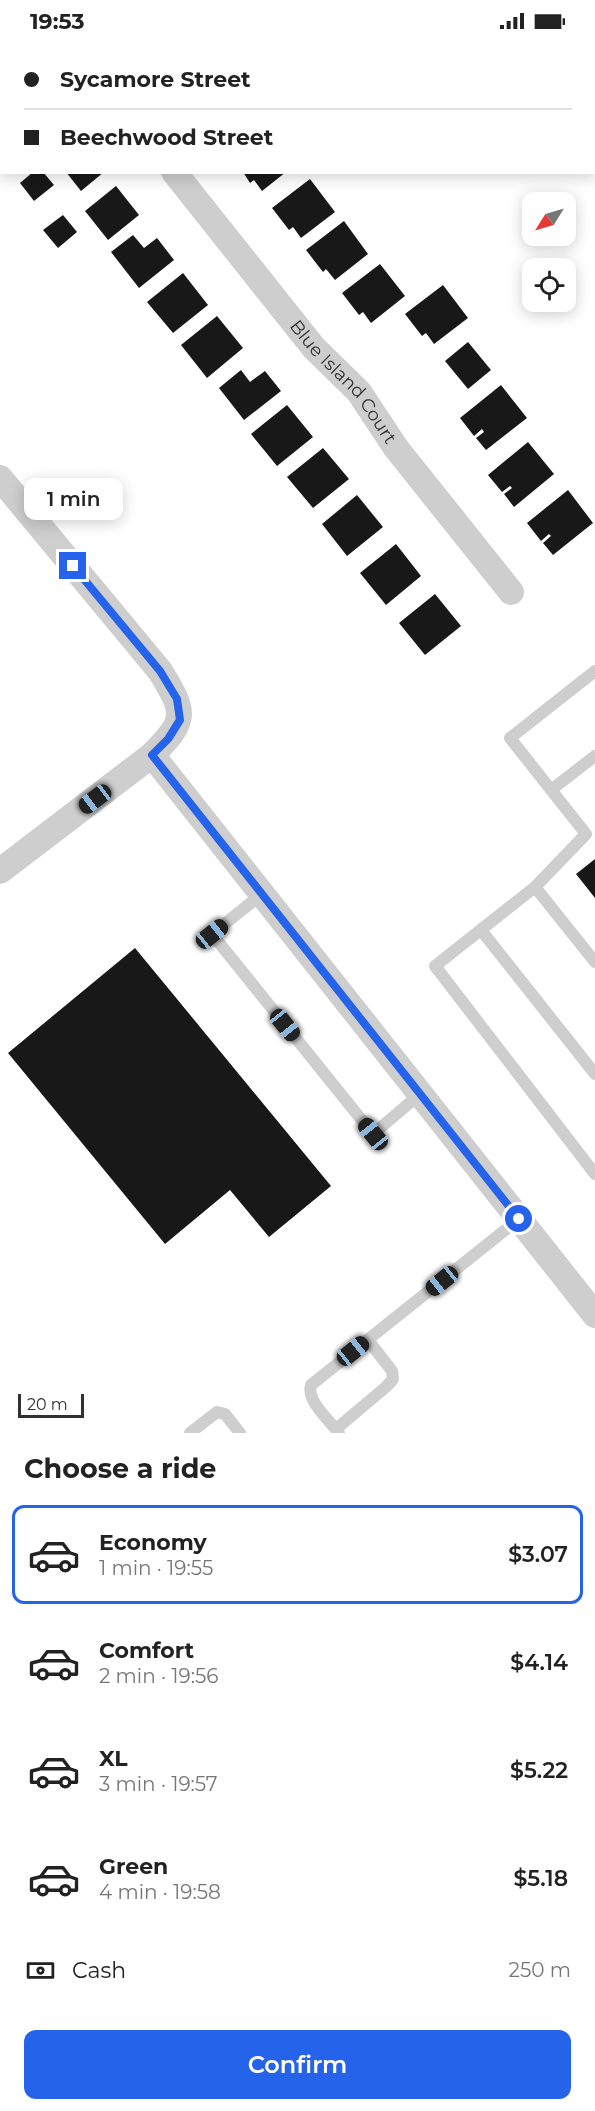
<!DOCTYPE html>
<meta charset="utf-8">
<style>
:root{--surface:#fff;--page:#f2f2f2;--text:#222;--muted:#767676;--line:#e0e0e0;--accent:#2563eb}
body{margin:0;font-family:Montserrat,sans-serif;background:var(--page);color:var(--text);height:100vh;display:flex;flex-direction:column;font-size:22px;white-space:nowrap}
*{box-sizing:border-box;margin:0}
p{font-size:20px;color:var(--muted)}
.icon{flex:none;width:33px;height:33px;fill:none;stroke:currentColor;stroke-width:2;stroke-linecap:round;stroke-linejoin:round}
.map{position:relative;height:1391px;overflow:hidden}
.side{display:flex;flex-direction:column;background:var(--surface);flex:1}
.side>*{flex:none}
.banner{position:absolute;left:0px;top:0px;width:596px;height:132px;box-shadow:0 3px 15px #0003;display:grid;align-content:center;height:132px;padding:0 24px;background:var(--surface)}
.needle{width:39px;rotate:233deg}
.buttons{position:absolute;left:522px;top:150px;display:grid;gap:12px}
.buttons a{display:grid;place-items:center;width:54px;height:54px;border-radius:12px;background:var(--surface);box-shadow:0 3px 15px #0003;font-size:30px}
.scale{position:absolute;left:18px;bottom:15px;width:66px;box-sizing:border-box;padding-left:6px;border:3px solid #313131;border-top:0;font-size:16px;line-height:21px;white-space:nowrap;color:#313131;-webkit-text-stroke:4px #fff;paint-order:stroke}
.end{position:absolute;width:27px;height:27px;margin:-14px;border:8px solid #2563eb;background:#fff;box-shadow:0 0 0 3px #fff}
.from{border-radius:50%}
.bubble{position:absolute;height:42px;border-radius:12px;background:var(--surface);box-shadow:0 3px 15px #0003;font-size:20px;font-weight:600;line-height:42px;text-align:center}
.car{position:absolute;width:18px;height:36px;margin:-18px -9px;border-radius:8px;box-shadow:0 0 4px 2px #0007;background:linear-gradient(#222 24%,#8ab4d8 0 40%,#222 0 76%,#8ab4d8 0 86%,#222 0)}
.banner b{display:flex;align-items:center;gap:21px;height:57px;font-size:22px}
.banner b+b{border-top:2px solid var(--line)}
.banner i{width:15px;height:15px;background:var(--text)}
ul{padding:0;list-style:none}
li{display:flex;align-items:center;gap:18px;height:99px;margin:0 12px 9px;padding:0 12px;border:3px solid transparent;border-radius:12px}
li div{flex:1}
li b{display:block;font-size:22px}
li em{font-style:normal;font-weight:600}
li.current{border-color:var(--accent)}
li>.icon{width:54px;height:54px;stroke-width:1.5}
h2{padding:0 24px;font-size:27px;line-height:72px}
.pay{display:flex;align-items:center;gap:15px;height:66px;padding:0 24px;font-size:22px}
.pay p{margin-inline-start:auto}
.action{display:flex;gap:12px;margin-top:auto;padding:12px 24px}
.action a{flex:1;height:69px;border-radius:12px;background:var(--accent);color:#fff;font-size:24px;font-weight:600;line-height:69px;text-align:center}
.status{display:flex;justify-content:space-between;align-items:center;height:42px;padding:0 30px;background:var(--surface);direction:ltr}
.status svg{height:16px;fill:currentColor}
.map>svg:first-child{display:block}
</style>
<div class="status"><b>19:53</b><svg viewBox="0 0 49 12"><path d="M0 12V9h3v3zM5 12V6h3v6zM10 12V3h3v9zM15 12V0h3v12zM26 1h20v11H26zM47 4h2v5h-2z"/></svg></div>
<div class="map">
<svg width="595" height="1391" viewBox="0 0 595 1391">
<rect width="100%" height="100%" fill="#fff"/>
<g fill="#181818">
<polygon points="33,130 43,130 54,143 34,159 20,141"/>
<polygon points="66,130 104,130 81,149"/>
<polygon points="243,130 286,130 262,149 254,138 250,141"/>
<polygon points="310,137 335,170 301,196 293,185 289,188 272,166"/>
<polygon points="116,144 139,173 108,198 85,169"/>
<polygon points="63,173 77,190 58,206 43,188"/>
<polygon points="344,179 368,212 335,238 326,227 323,230 306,208"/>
<polygon points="133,193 144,206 157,196 174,218 139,246 111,210"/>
<polygon points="380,222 405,254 371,281 363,270 359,273 342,251"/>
<polygon points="183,231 208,263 173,291 147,260"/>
<polygon points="443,243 468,276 434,302 426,291 422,294 405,272"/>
<polygon points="217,274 243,306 207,336 181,303"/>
<polygon points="468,300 491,328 468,347 445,319"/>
<polygon points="241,328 250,340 265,329 281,349 244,378 219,346"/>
<polygon points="501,343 527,376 486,408 476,396 484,390 482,387 474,394 460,376"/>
<polygon points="287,363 313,395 277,424 251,392"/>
<polygon points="528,400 554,432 514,465 504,452 512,446 510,444 502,450 488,433"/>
<polygon points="323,406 349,437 313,466 287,435"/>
<polygon points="568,448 593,481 553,513 543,501 551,494 549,492 541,499 527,481"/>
<polygon points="357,453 383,485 347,514 322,482"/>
<polygon points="396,502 421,534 386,563 360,531"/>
<polygon points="435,552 461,584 425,613 399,581"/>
<polygon points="595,817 595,856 576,832"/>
<polygon points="135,906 331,1144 269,1195 230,1148 165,1202 8,1011"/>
</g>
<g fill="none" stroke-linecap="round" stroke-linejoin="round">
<g stroke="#cecece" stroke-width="12">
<polyline points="595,629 510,696 586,792 535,845 435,924 595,1132"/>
<polyline points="551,748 595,714"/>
<polyline points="535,845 595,920"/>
<polyline points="262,852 212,892 373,1092 420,1052"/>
<polyline points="481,888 595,1032"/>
<polyline points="336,1387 387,1344 393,1337 392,1329 368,1298"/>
<polyline points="190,1391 217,1370 225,1372 240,1391"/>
<path d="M339,1391C330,1379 306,1359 311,1343L519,1177"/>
</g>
<g stroke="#cecece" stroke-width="26">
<polyline points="68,0 69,2"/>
<polyline points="325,2 327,0"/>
<path id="s1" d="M174,130L314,306L359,350L396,406L511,550"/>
<path d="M0,436L160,629C186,671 187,678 152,713L0,829"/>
<polyline points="152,713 595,1273"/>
</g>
</g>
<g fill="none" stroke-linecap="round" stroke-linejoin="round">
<polyline stroke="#2563eb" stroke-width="8" points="73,524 160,629 177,657 180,678 168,697 152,713 519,1177"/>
</g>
<g text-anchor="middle" stroke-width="6" stroke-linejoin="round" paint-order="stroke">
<g font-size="18" fill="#313131" stroke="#fff">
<text dy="6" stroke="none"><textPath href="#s1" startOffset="270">Blue Island Court</textPath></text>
</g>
</g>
</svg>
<div class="buttons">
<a><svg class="needle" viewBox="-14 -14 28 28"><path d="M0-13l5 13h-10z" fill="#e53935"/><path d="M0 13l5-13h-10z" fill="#767676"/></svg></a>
<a><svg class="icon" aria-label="locate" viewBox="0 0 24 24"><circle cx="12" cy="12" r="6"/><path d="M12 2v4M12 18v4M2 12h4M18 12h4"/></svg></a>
</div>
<div class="scale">20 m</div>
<i class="end from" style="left:519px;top:1177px"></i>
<i class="end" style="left:73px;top:524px"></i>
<div class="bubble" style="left:24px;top:436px;width:99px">1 min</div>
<i class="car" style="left:95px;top:757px;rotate:233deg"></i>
<i class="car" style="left:212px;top:892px;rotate:51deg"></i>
<i class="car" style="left:285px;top:983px;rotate:141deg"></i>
<i class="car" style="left:373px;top:1092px;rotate:321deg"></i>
<i class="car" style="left:442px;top:1239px;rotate:231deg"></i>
<i class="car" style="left:353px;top:1309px;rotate:51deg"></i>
<div class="banner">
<b><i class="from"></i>Sycamore Street</b>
<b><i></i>Beechwood Street</b>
</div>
</div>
<section class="side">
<h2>Choose a ride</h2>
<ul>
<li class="current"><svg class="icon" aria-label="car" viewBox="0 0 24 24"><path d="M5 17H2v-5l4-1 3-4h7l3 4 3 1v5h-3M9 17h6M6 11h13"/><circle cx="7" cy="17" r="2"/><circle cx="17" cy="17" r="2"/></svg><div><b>Economy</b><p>1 min · 19:55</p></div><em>$3.07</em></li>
<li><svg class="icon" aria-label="car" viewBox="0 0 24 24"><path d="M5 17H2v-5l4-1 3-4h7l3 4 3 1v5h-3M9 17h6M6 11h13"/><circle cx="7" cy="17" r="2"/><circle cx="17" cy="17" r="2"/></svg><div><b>Comfort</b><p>2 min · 19:56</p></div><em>$4.14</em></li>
<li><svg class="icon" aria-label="car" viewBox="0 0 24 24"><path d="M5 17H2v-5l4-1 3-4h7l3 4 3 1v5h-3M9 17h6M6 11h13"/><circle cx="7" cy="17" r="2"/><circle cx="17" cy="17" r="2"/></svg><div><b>XL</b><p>3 min · 19:57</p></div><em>$5.22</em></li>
<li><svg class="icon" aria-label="car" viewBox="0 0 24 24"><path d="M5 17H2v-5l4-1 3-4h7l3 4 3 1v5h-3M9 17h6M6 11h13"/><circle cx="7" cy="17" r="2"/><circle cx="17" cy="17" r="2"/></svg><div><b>Green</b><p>4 min · 19:58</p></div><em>$5.18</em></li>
</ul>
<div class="pay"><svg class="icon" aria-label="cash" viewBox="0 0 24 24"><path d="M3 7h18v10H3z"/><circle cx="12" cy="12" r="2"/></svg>Cash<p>250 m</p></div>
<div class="action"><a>Confirm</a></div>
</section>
